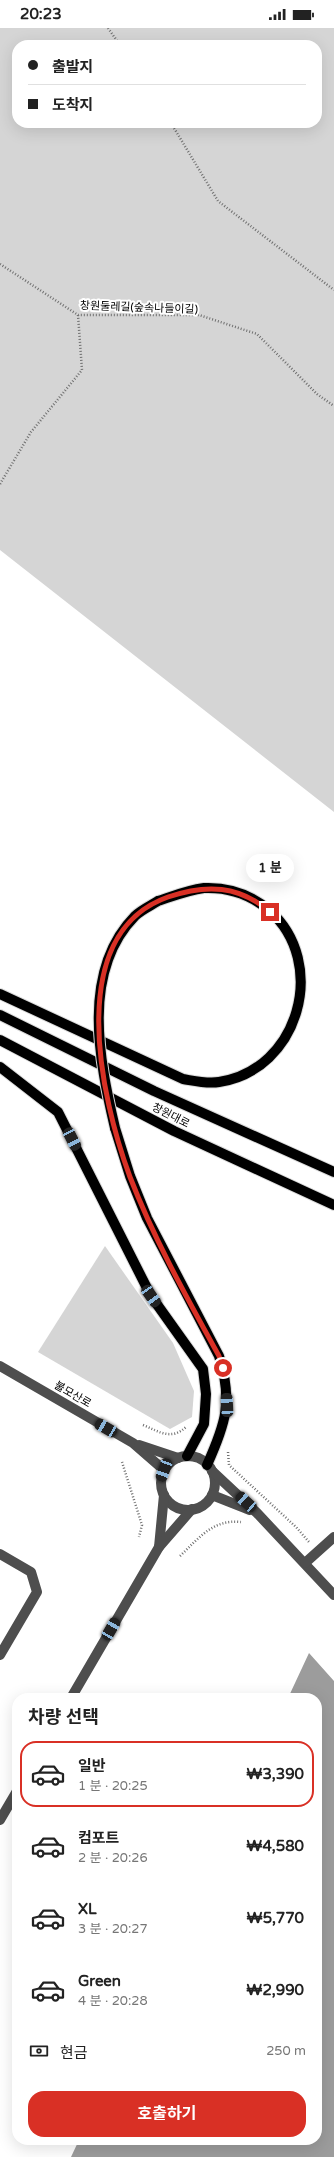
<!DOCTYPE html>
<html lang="ko">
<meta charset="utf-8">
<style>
:root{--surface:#fff;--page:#f6f6f6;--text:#222;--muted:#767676;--line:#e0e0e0;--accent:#d93025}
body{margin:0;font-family:"Varela Round","Noto Sans KR",sans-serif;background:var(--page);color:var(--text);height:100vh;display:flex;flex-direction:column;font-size:15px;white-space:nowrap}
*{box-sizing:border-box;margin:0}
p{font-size:13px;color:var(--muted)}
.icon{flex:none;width:22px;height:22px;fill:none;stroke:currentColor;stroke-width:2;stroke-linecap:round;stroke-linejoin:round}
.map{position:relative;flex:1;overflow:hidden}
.side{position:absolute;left:12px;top:1665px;width:310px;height:452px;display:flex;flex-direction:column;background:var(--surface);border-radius:16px;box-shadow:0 4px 16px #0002}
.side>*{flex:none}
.guide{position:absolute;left:12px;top:12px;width:310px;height:88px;border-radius:16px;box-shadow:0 4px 16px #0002;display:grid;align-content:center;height:88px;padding:0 16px;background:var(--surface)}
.end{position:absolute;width:18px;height:18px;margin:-9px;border:5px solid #d93025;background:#fff;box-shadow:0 0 0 2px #fff}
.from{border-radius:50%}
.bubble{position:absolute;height:28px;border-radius:14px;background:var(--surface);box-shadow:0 4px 16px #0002;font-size:13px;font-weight:700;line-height:28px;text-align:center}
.car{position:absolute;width:12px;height:24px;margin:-12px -6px;border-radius:5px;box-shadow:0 0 3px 1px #0007;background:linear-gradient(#222 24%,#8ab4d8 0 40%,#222 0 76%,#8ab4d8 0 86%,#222 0)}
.guide b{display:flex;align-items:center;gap:14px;height:38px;font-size:15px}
.guide b+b{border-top:1px solid var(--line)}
.guide i{width:10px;height:10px;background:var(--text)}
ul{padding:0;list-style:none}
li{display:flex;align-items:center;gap:12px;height:66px;margin:0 8px 6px;padding:0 8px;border:2px solid transparent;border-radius:16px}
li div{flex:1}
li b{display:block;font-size:15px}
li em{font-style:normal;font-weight:700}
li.on{border-color:var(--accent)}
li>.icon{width:36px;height:36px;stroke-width:1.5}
h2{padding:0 16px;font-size:18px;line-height:48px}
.pay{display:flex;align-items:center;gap:10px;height:44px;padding:0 16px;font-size:15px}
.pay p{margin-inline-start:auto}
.action{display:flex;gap:8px;margin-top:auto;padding:8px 16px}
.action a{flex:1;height:46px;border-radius:16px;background:var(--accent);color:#fff;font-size:16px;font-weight:700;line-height:46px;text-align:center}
.status{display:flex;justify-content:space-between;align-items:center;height:28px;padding:0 20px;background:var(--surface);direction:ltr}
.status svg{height:11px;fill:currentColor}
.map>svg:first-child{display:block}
</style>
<div class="status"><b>20:23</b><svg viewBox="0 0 49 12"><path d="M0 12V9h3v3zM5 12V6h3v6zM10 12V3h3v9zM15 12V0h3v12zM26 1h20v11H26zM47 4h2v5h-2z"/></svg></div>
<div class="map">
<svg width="334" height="2129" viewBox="0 0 334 2129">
<rect width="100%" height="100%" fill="#fff"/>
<g fill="#d5d5d5" fill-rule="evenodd">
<path d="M0,0H334V784L0,522ZM17,17H317V95H17Z"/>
<polygon points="105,1218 173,1315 194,1363 192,1389 170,1401 38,1324"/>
</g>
<polygon fill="#9c9c9c" points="309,1625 334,1653 334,2129 71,2129 79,2112 317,2112 317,1670 288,1670"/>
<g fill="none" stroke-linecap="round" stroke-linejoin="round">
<g stroke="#dbdbdb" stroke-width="12">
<g id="major">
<path d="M0,966L183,1051C195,1053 207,1056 219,1054C299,1042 329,935 269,882C251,867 228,859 204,860C188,862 173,868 158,873"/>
<polyline points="0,987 154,1063 334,1144"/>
<polyline points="0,1012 174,1103 334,1177"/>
<polyline points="0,1039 58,1084 151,1268 203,1341 206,1366 204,1396 187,1428"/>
<path d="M115,1100L130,1148L147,1190L219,1328C233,1373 226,1395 207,1437"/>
</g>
</g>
<g stroke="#707070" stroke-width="2.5" stroke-dasharray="1 2" stroke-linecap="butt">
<polyline points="108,0 120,17"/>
<polyline points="171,95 218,173 334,262"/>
<polyline points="0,236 78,287 199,287 257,306 317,366 334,378"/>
<polyline points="0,456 31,404 82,342 78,287"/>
<path d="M143,1397C160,1404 172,1413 187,1398"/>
<polyline points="228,1424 229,1437 296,1499 309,1514"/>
<polyline points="122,1434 142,1497 139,1509"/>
<path d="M180,1528C199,1510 213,1491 241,1494"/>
</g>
<g stroke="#4e4e4e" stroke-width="10">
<polyline points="0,1338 133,1415 164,1442"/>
<polyline points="139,1417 178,1430"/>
<circle cx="188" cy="1455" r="27"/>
<polyline points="212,1443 257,1485 334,1567"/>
<polyline points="212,1467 250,1482"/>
<polyline points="159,1519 164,1467"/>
<polyline points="0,1526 31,1544 37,1564 0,1627"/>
<polyline points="305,1535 334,1509"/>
<polyline points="71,1670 159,1519 192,1481"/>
<polyline points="0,1792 17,1763"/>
</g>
<use href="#major" stroke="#000" stroke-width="10"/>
<g stroke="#dbdbdb" stroke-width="12" stroke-linecap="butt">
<path id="major-bridge" d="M115,1100C99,1032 81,943 135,888C141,882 150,878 158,873"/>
</g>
<use href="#major-bridge" stroke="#000" stroke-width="10"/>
</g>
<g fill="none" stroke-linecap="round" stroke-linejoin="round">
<path stroke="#d93025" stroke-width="5" d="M223,1340L219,1328C187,1270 154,1211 130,1149C101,1071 63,906 168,869C206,856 239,857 270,884"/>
</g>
<g text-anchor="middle" stroke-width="4" stroke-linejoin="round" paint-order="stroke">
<g font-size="11" fill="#000" stroke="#fff">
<text transform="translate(139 279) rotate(2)" y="4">창원둘레길(숲속나들이길)</text>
<text transform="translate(171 1087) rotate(27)" y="4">창원대로</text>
<text transform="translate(73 1366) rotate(30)" y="4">불모산로</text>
</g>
</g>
</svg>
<i class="end from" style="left:223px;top:1340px"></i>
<i class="end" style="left:270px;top:884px"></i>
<div class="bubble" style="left:246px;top:826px;width:48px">1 분</div>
<i class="car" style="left:72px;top:1111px;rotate:153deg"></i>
<i class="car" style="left:151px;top:1268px;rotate:145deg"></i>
<i class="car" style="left:227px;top:1377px;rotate:357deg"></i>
<i class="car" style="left:106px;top:1400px;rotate:300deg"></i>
<i class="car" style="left:164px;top:1442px;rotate:200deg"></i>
<i class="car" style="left:246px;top:1474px;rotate:312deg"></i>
<i class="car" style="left:111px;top:1601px;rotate:30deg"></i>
<div class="guide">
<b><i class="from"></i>출발지</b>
<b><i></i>도착지</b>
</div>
<section class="side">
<h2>차량 선택</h2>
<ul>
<li class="on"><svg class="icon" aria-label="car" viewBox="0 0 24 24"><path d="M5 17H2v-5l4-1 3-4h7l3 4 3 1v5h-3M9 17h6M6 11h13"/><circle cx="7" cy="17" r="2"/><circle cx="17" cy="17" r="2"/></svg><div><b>일반</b><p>1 분 · 20:25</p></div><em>₩3,390</em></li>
<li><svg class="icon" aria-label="car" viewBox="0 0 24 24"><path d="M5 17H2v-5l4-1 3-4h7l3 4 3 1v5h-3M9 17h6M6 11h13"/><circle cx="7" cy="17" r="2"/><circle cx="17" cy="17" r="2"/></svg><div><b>컴포트</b><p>2 분 · 20:26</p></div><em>₩4,580</em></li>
<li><svg class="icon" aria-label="car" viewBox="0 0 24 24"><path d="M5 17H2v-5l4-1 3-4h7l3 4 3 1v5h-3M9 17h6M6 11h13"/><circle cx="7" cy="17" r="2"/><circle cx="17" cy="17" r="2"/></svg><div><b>XL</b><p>3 분 · 20:27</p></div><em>₩5,770</em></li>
<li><svg class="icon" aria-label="car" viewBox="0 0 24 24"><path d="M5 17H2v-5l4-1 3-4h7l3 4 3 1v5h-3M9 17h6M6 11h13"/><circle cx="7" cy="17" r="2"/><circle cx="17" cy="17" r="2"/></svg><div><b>Green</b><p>4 분 · 20:28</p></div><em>₩2,990</em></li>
</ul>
<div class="pay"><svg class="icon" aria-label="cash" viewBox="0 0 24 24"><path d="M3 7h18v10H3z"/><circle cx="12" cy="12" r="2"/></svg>현금<p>250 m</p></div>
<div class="action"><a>호출하기</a></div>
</section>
</div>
